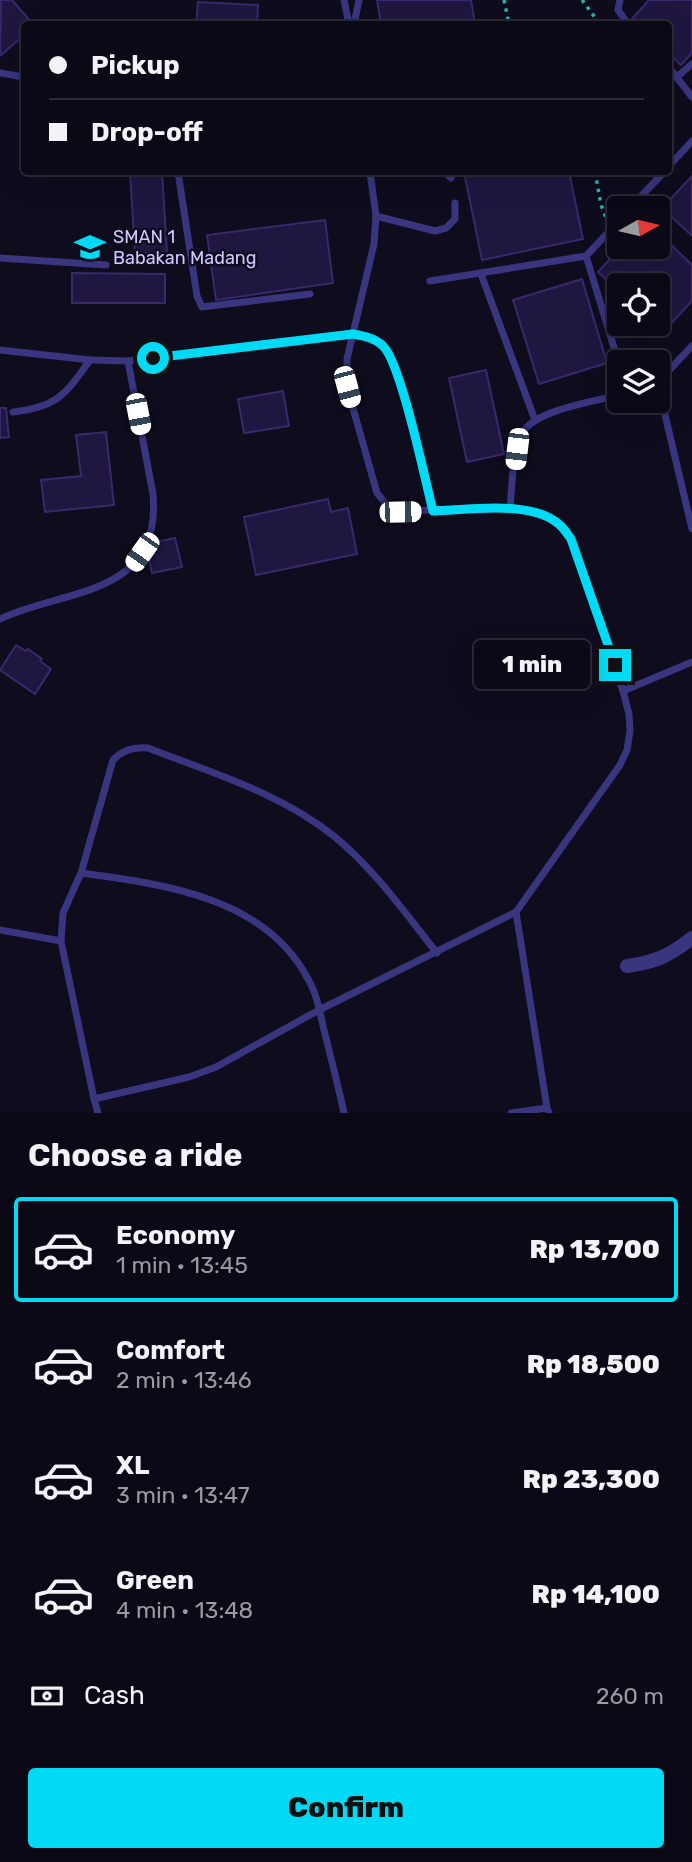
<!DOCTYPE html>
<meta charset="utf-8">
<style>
:root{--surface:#0b0916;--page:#14121f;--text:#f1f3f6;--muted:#9a9aa1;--line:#2b2a35;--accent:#00daf4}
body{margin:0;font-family:Rubik,sans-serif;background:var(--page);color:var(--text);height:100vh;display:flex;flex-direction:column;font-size:26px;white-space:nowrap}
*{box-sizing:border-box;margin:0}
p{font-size:23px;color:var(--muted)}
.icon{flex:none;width:38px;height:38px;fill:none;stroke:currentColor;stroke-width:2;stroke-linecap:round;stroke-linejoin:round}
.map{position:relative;height:1113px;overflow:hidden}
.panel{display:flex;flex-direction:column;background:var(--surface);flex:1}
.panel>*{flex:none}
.top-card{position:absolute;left:21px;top:21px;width:651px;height:154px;border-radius:7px;box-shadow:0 7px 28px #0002,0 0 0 2px var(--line);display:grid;align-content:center;height:154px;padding:0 28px;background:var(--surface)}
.needle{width:46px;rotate:82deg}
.fabs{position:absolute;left:607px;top:196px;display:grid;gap:14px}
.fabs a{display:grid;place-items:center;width:63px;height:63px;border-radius:7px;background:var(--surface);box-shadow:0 7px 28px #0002,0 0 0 2px var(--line);font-size:35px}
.end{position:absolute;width:32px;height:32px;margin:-16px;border:9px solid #00daf4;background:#111;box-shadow:0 0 0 4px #111}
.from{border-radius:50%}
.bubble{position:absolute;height:49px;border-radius:7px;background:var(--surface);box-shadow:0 7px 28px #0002,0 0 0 2px var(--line);font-size:23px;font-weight:800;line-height:49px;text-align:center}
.car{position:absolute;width:21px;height:42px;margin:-21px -10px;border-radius:9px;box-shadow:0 0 5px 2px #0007;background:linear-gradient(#fff 24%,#345 0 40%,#fff 0 76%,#345 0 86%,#fff 0)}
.top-card b{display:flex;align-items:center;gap:24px;height:66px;font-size:26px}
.top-card b+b{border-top:2px solid var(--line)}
.top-card i{width:18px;height:18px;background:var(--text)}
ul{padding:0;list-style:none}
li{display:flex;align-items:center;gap:21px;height:105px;margin:0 14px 10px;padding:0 14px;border:4px solid transparent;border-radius:7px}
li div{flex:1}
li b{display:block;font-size:26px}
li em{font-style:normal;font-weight:800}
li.selected{border-color:var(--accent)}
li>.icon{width:63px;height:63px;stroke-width:1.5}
h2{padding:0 28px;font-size:32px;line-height:84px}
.pay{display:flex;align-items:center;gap:18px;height:77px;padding:0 28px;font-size:26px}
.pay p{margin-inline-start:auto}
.action{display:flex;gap:14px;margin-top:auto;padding:14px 28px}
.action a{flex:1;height:80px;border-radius:7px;background:var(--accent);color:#111;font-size:28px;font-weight:800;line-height:80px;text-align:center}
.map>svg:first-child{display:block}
</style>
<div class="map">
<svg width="692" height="1113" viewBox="0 0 692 1113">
<rect width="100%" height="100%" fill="#0f0c1e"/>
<g fill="#201740" stroke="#37296c" stroke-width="2">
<polygon points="1,0 12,0 33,24 24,24 24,35 0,56"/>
<polygon points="377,0 471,0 475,24 381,24"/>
<polygon points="649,0 692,0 692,53 681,65 668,53 668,24 637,24 632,19"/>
<polygon points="198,2 258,5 257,24 196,24"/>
<polygon points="130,172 162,172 167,252 135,254"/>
<polygon points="464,172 569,172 583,239 482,260"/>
<polygon points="692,176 692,236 662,208"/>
<polygon points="325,220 333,283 216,300 207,235"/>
<polygon points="658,232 692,265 692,301 662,333 652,324 658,324 658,285 620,285 620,293 598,272 621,247 658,247"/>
<polygon points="72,273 165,274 165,303 72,303"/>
<polygon points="582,279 607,363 539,384 513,300"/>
<polygon points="486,370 504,454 467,462 449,378"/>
<polygon points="283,391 289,426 244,433 238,399"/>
<polygon points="0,408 6,408 9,437 0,438"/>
<polygon points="106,432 114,505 45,512 41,480 81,476 76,435"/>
<polygon points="328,499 331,512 348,508 357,554 256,575 244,517"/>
<polygon points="175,538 182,567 152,573 146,544"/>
<polygon points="16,645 26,651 28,649 42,659 40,661 51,669 35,694 0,670"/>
</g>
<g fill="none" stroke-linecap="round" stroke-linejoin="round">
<g stroke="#2ab2ab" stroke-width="3.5" stroke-dasharray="3.5 5" stroke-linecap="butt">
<polyline points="504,0 509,24"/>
<polyline points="582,0 600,24"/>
<polyline points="595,172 601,205 607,220"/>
</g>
<g stroke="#39357f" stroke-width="7">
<polyline points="344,0 349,24"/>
<polyline points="620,0 618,10 628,24"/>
<polyline points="354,24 359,0"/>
<polyline points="668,66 692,97"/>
<polyline points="0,73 24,77"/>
<polyline points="678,76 692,64"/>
<polyline points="668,167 692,141"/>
<polyline points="178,172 197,296 202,307 310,294"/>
<polyline points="445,172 451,178"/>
<polyline points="630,208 664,172"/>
<polyline points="376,216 435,231 446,228 455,219 455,203"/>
<polyline points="586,256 620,367"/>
<polyline points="0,258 106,265"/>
<polyline points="481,274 535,420"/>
<polyline points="430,281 586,256 620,220"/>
<path d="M0,350L90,360L128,361L353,334C364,336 375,338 383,346C401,364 425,480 434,511"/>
<polyline points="658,382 692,346"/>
<polyline points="658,385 692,529"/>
<path d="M13,412C57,407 65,395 90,360"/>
<path d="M510,509C512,488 512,450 523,432C536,410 595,401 620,395"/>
<path d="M0,619C67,588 162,597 153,494L128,361"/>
<polyline points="623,691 692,662"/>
<path d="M81,873C163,884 265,897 308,979C317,994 320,1013 324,1030C331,1058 338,1085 344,1113"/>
<polyline points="516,912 547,1108 549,1113"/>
<polyline points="0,930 61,941 94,1099"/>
<path d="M61,941L63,913L81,873L113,760C123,750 133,747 148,748C212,773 281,793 335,837C375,870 405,913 437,953"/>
<path d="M98,1113L94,1099L189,1077L216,1067L319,1010L516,912L620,765L627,750L630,731L629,714L623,691L571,539C564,530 558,522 547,517C515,501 438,511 400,511L390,509L377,493L347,387V359L374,244L376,216L370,172"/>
<polyline points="511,1113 547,1108"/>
</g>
<path stroke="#39357f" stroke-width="14" d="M627,966C656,962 669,956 692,938"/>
</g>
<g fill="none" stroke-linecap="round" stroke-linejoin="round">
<path stroke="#00daf4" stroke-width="9" d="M153,358L353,334C364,336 375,338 383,346C401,363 425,480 433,511C469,510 534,499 561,526C565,530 568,535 571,539L615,665"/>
</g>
<defs>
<g id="school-bare" transform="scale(2.415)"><path d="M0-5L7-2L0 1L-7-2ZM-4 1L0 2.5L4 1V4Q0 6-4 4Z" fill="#00daf4" stroke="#0f0c1e" stroke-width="2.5" paint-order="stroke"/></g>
</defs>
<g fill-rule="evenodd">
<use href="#school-bare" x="90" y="247"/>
</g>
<g text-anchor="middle" stroke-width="5" stroke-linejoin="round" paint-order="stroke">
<g font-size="18" fill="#d0c9ff" stroke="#0f0c1e" text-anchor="start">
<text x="113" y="243">SMAN 1<tspan x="113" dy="21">Babakan Madang</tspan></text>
</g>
</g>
</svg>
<div class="fabs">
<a><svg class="needle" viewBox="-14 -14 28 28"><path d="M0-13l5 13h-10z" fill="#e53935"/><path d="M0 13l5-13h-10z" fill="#9a9aa1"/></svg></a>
<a><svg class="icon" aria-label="locate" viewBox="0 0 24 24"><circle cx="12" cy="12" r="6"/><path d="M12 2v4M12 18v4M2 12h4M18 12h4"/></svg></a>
<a><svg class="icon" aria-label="layers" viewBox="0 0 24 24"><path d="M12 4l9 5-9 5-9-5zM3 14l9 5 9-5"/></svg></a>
</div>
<i class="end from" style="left:153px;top:358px"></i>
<i class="end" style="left:615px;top:665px"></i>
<div class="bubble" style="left:474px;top:640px;width:116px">1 min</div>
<i class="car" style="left:347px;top:387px;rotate:165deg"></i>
<i class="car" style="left:138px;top:414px;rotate:169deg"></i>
<i class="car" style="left:517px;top:449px;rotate:187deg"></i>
<i class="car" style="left:400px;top:512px;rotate:89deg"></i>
<i class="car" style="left:142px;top:552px;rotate:215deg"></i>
<div class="top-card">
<b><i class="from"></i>Pickup</b>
<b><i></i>Drop-off</b>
</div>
</div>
<section class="panel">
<h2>Choose a ride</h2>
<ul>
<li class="selected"><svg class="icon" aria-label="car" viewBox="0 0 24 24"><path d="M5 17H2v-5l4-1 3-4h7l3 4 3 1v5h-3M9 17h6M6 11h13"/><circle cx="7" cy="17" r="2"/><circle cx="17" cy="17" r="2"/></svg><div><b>Economy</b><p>1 min · 13:45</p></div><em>Rp 13,700</em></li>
<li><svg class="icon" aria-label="car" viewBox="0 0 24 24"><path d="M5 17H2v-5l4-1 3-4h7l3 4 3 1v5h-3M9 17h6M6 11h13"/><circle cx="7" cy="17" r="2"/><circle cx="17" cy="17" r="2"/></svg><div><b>Comfort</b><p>2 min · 13:46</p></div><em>Rp 18,500</em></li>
<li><svg class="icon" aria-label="car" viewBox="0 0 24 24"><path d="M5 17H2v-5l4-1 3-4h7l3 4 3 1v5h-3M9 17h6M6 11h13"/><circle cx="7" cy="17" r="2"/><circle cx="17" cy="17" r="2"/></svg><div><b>XL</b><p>3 min · 13:47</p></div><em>Rp 23,300</em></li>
<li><svg class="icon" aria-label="car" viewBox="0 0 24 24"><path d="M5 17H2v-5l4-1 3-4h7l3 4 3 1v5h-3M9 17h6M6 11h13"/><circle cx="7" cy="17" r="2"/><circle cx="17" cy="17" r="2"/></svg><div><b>Green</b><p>4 min · 13:48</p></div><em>Rp 14,100</em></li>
</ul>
<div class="pay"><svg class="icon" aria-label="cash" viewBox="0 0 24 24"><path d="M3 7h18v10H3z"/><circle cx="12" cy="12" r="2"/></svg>Cash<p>260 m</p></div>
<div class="action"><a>Confirm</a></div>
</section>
